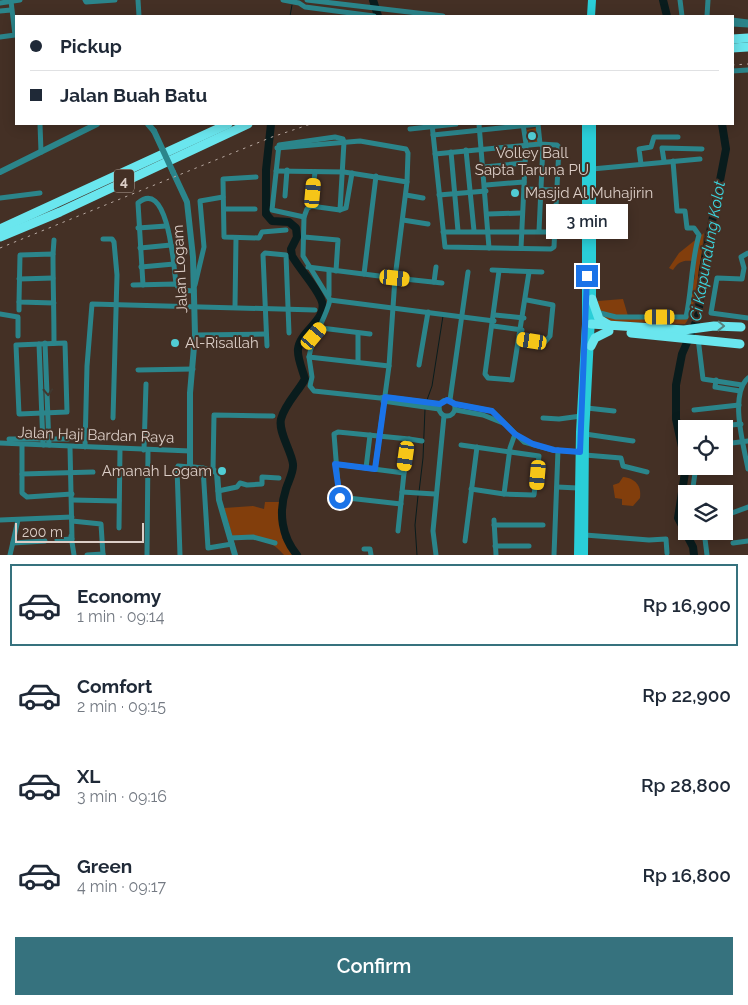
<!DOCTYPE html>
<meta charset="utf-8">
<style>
:root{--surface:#fff;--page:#f6f6f7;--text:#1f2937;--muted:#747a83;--line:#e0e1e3;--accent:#36727e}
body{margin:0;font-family:Raleway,sans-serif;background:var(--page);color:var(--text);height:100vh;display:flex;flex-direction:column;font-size:19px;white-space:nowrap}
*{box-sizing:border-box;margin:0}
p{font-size:16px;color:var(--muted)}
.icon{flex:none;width:28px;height:28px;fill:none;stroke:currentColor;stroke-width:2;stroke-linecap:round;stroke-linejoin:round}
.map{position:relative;height:555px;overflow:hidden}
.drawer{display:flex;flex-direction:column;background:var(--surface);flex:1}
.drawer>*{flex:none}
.hud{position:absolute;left:15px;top:15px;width:719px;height:110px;border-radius:0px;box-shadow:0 2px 12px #0003;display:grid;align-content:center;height:110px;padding:0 15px;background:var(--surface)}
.fabs{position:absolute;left:678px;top:420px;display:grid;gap:10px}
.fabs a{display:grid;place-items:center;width:55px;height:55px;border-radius:0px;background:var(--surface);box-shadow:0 2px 12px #0003;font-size:25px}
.scale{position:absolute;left:15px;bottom:12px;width:129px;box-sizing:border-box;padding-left:5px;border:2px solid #dccec7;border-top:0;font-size:14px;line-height:18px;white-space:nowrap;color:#dccec7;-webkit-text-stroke:4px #443025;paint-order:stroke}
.end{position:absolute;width:22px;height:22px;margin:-11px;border:6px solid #1a73e8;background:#fff;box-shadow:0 0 0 2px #fff}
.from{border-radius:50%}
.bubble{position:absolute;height:35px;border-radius:0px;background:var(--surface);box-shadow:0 2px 12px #0003;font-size:16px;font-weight:600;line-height:35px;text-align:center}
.car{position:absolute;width:15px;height:30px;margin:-15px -8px;border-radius:6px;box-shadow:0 0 4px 1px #0007;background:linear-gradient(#f5c518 24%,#345 0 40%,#f5c518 0 76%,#345 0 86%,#f5c518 0)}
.hud b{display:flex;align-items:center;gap:18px;height:48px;font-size:19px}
.hud b+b{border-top:1px solid var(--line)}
.hud i{width:12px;height:12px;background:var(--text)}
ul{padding:9px 0 0;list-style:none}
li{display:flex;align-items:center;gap:15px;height:82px;margin:0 10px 8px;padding:0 5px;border:2px solid transparent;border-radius:0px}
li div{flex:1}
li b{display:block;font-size:19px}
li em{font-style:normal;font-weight:600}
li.on{border-color:var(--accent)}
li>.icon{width:45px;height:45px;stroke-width:1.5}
.action{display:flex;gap:10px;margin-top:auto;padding:10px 15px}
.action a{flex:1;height:58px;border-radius:0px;background:var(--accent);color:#fff;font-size:20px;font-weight:600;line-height:58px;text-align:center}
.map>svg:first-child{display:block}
</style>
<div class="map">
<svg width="748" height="555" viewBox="0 0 748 555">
<rect width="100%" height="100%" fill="#443025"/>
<g fill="#823e0c">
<polygon points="536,128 537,142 529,143 527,130"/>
<path d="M704,233C701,254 697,311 685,324L605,321L597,314L598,301L623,299L628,316H685L695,276L692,261C683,260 678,262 673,270L669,268L679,253Z"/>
<path d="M623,477C635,478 642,486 640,498L633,506L622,505V499L615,498L613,485L619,483Z"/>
<path d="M265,502H280L282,538L294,555H284C267,536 257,538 233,538L224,508L253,506L264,509Z"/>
</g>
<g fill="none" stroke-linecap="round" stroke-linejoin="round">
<g stroke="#091c1d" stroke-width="1">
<polyline points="290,16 292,5"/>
<polyline points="427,400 432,386 443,316"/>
<polyline points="419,492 423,458 425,409"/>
<polyline points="417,555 415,525 418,496"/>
</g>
<g stroke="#091c1d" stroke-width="8">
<polyline points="373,0 378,16"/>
<polyline points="663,0 667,16"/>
<path d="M271,124L266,170V214L272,221L289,222L296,228L297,237L291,249L292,256C301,271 314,284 321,299C330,319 300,330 298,349C297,358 303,371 305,379C298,392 285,404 281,419C278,432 291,450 293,464C294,472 288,482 286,489C278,513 282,537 297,555"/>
<polyline points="694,555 693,547 678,518 686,466 676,419 676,385 682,354 698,317 703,269 726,149 722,124"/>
</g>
<g stroke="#2b858b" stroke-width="5">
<polyline points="85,0 86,2 115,0"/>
<polyline points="138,0 139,16"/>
<polyline points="283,0 299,3 305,7 374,16"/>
<polyline points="307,0 443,16"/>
<polyline points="680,0 682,16"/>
<polyline points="0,3 20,0"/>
<polyline points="0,11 11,10"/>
<polyline points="707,16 708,0"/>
<polyline points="732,20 748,22"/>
<polyline points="732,24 748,25"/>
<polyline points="0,37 15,35 11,1"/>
<polyline points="732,71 748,70"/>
<polyline points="40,124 41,152"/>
<polyline points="432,124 445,247 551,249 554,247 559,147 557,145 540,144 538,124"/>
<polyline points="479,124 489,248"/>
<polyline points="410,129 456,124"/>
<polyline points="433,135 538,124"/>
<path d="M344,142L340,210L311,206L307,209L304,217L303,256L330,300C325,321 312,336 309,357L389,366"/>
<polyline points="277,148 360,141 406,149 408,153 407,182"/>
<polyline points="466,150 474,231"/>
<polyline points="451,152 458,231"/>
<polyline points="435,154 540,144"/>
<polyline points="664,161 662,148 702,149"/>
<polyline points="641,164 639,149 651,147 654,137 678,137"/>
<polyline points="484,167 524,163"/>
<polyline points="592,169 700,159"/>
<polyline points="276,171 344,172 407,182 395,278 442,283"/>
<polyline points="256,177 223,179 224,237 259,238 262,232 286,230"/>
<polyline points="486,185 524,182"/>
<polyline points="524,189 557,190"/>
<polyline points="406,195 423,198"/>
<polyline points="439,195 486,191"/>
<polyline points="285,196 287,170"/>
<polyline points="0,198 40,193"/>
<polyline points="311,206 315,172"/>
<polyline points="224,209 255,209"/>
<polyline points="340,210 346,208 352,173"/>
<polyline points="488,214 522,213"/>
<polyline points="304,217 272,210 279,145 335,137 343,139 344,142"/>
<polyline points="403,220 428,224"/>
<polyline points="138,228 166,226"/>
<polyline points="539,231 543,145"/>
<polyline points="443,232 555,232"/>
<polyline points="304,237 338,240 336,271"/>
<polyline points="103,239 112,239 114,242 117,275 113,418"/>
<polyline points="140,248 171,245"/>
<polyline points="521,248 526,144 523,124"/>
<polyline points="748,253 741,257 744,268 742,279 717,278 711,313 748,318"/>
<polyline points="53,254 54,240"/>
<polyline points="141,267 174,264"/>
<polyline points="308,267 395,278 389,366 375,469"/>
<polyline points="329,270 329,295"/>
<polyline points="492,270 542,272"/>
<polyline points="499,271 485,374 488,378 512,380 529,272"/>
<polyline points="364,274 376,176"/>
<polyline points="19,279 53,278"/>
<polyline points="434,282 436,267"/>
<polyline points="133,285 176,284 180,290 194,291"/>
<path d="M143,285L138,203C168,177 174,267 176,284"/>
<polyline points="195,285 204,247 200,201 223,197"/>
<polyline points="330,300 494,321"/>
<path d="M54,303L19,302L20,255L53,254C53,284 54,313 54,343"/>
<polyline points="235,307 236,238"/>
<polyline points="19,310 19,302"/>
<path d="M596,312L616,317H686C692,290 691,262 699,235L694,228H687L685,211H677L673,161"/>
<polyline points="0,314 18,317 18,336"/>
<polyline points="495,315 524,318"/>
<polyline points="493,326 522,330"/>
<polyline points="321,328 370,334"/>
<polyline points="358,333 358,362"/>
<polyline points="195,335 266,334"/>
<polyline points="698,338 703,379 742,385"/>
<polyline points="520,339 545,342 550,336 553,305 527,300"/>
<polyline points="45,343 49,445"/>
<polygon points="65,343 67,412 19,414 16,345"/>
<polyline points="39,344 43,445"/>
<polyline points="267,346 263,255 265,253 286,255 289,333"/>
<polyline points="309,357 312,377 310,386 314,391 380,398 385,397 440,404"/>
<polyline points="419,365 428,312"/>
<polyline points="138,370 193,369"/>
<path d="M748,378C729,395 744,447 748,469"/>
<polyline points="716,380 715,387 740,391"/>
<circle cx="447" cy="408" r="8"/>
<polyline points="450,400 468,272"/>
<polyline points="383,401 439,409"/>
<polyline points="455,404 492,411 524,442 553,450 580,452"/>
<polyline points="587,408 614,411"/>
<polyline points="456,410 483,415 503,423"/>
<polyline points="694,410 739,405"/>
<polyline points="543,418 559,419 581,416"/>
<polyline points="702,428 741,424"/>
<polyline points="585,434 633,441"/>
<polyline points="9,439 68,439"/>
<polyline points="409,439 422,441"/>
<polyline points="0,443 190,451"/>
<polyline points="724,444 748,441"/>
<polyline points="461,445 539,456 534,495 504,494 471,489"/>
<polyline points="70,447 72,539"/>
<polyline points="85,447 87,366 92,304 315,310"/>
<polyline points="144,450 146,384"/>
<polyline points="585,455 621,458 623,466 647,472"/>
<polyline points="335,464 404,473 398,531"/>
<polyline points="203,468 208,548 232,544"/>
<polyline points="366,468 370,435"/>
<polyline points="213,470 214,415 273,416"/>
<polyline points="22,474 22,445"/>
<polyline points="557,487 578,488"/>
<polyline points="218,491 237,487 240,483 247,485 262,484 262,477 279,478"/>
<polyline points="402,492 435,494"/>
<polyline points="72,494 27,497 22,493 22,474 93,472"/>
<polyline points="504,494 510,448 515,434"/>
<polyline points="692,494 696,466"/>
<polyline points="72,500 119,501"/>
<polyline points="401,504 339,497 334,434 338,432 409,439 404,473"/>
<polyline points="724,507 727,506 726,500"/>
<polyline points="724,516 748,507"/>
<polyline points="0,520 72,517"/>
<polyline points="494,520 496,555"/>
<polyline points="72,521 101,524 103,555"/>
<polyline points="494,525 543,525"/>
<polyline points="119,528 120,449"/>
<polyline points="699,531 705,539 707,555"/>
<polyline points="585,535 649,540 666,539 667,553"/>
<polyline points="71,536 74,555"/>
<polyline points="230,538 253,537 275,543"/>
<polyline points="57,540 72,539"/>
<polyline points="465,541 477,447"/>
<polyline points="13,543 45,541"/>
<polyline points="733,543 748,541"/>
<polyline points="495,546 529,546"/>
<polyline points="364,549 370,549 371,555"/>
<polyline points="10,555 18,520"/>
<polyline points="87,555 103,554"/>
<polyline points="147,555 148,450"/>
<polyline points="180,555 177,468 178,466 190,467"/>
<polyline points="436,555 433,531 444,416"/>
<polyline points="554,555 558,450"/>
</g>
<g stroke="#2b858b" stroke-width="6">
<polyline points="148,124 154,131"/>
<polyline points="0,172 97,124"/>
<polyline points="173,172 187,202 193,257 195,335 190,393 190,467 213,470 217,473 219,500 235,555"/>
</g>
<g stroke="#2aced8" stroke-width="8">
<polyline points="591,16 592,0"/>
<polyline points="578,555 580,432 586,324 586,124"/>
<polyline points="584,555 585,434 592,299 592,124"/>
</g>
<g stroke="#6ae6ee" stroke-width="9">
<polyline points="732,39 748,38"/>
<polyline points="732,48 748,47"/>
<polyline points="0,229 228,124"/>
<polyline points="0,237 60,212 248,124"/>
<polyline points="592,299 599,319 609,325"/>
<polyline points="591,324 684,330 714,326 741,327"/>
<polyline points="631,333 740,344"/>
<polyline points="591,346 595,338 609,331"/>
</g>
<g stroke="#b9aaa2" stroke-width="1" stroke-dasharray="2.5 5" stroke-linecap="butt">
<polyline points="732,65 748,64"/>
<polyline points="0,248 272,137 311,124"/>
</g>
<polyline stroke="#2b858b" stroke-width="6" points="154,131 173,172"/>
</g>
<defs><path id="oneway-chevron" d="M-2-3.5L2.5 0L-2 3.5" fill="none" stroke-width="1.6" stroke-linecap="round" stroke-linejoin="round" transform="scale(1.25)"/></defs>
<use stroke="#55827f" href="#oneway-chevron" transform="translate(721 326) rotate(1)"/>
<use stroke="#42382f" href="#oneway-chevron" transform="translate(48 392) rotate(87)"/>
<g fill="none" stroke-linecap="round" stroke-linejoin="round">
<polyline stroke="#1a73e8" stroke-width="6" points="340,498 335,464 375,469 385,397 440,404 447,400 455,404 492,411 515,434 533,444 554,450 580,452 587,276"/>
</g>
<g fill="#51ccd4" stroke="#443025" stroke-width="2">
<circle cx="532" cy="136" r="5"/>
<circle cx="515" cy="193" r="5"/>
<circle cx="175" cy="343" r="5"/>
<circle cx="222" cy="471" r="5"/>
</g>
<g text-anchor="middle" stroke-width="4" stroke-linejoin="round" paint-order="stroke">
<rect fill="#443025" stroke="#ae9f96" stroke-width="1" x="114" y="169.5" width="20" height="23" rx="4"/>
<g font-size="14" font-weight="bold" fill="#dccec7">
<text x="124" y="186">4</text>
</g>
<g font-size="15" fill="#dccec7" stroke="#443025" text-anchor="start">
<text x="532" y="158" text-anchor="middle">Volley Ball<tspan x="532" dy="17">Sapta Taruna PU</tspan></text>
<text x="525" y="198">Masjid Al Muhajirin</text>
<text x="185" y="348">Al-Risallah</text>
<text x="212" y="476" text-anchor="end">Amanah Logam</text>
</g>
<g font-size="15" fill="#dccec7" stroke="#443025">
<text transform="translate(180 269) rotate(-93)" y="5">Jalan Logam</text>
<text transform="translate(96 435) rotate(2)" y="5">Jalan Haji Bardan Raya</text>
</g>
<g font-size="16" font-style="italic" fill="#3cd5df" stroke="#443025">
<text transform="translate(707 251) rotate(-80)" y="6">Ci Kapundung Kolot</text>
</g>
</g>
</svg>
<div class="fabs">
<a><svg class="icon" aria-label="locate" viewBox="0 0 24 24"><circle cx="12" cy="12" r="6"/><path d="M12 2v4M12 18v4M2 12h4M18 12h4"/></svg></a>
<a><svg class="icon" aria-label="layers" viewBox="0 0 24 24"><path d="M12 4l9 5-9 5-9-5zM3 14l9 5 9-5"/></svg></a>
</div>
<div class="scale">200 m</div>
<i class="end from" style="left:340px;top:498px"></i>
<i class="end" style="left:587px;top:276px"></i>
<div class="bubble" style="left:546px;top:204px;width:82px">3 min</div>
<i class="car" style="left:313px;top:193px;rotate:5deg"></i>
<i class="car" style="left:395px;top:278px;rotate:96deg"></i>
<i class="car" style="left:660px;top:317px;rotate:270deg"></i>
<i class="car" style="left:314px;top:336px;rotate:40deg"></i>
<i class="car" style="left:532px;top:341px;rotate:279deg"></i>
<i class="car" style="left:406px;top:456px;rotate:188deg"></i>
<i class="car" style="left:538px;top:475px;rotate:185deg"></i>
<div class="hud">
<b><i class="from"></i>Pickup</b>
<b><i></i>Jalan Buah Batu</b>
</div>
</div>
<section class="drawer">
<ul>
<li class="on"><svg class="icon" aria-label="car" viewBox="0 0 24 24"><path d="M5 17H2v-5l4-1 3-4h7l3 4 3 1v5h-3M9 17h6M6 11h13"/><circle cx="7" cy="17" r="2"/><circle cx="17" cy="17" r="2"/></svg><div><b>Economy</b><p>1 min · 09:14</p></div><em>Rp 16,900</em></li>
<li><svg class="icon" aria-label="car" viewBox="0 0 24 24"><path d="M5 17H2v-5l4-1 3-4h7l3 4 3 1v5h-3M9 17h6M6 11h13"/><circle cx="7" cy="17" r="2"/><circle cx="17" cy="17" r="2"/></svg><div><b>Comfort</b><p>2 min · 09:15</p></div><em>Rp 22,900</em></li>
<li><svg class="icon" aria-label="car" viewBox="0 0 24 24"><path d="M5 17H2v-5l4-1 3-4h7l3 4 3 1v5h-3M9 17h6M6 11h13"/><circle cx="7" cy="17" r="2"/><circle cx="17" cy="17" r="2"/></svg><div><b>XL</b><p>3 min · 09:16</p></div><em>Rp 28,800</em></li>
<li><svg class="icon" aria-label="car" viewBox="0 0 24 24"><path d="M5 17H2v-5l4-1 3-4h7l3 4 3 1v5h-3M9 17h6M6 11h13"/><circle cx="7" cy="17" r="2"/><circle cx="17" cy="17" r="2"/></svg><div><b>Green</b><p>4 min · 09:17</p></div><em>Rp 16,800</em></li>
</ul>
<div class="action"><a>Confirm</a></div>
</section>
